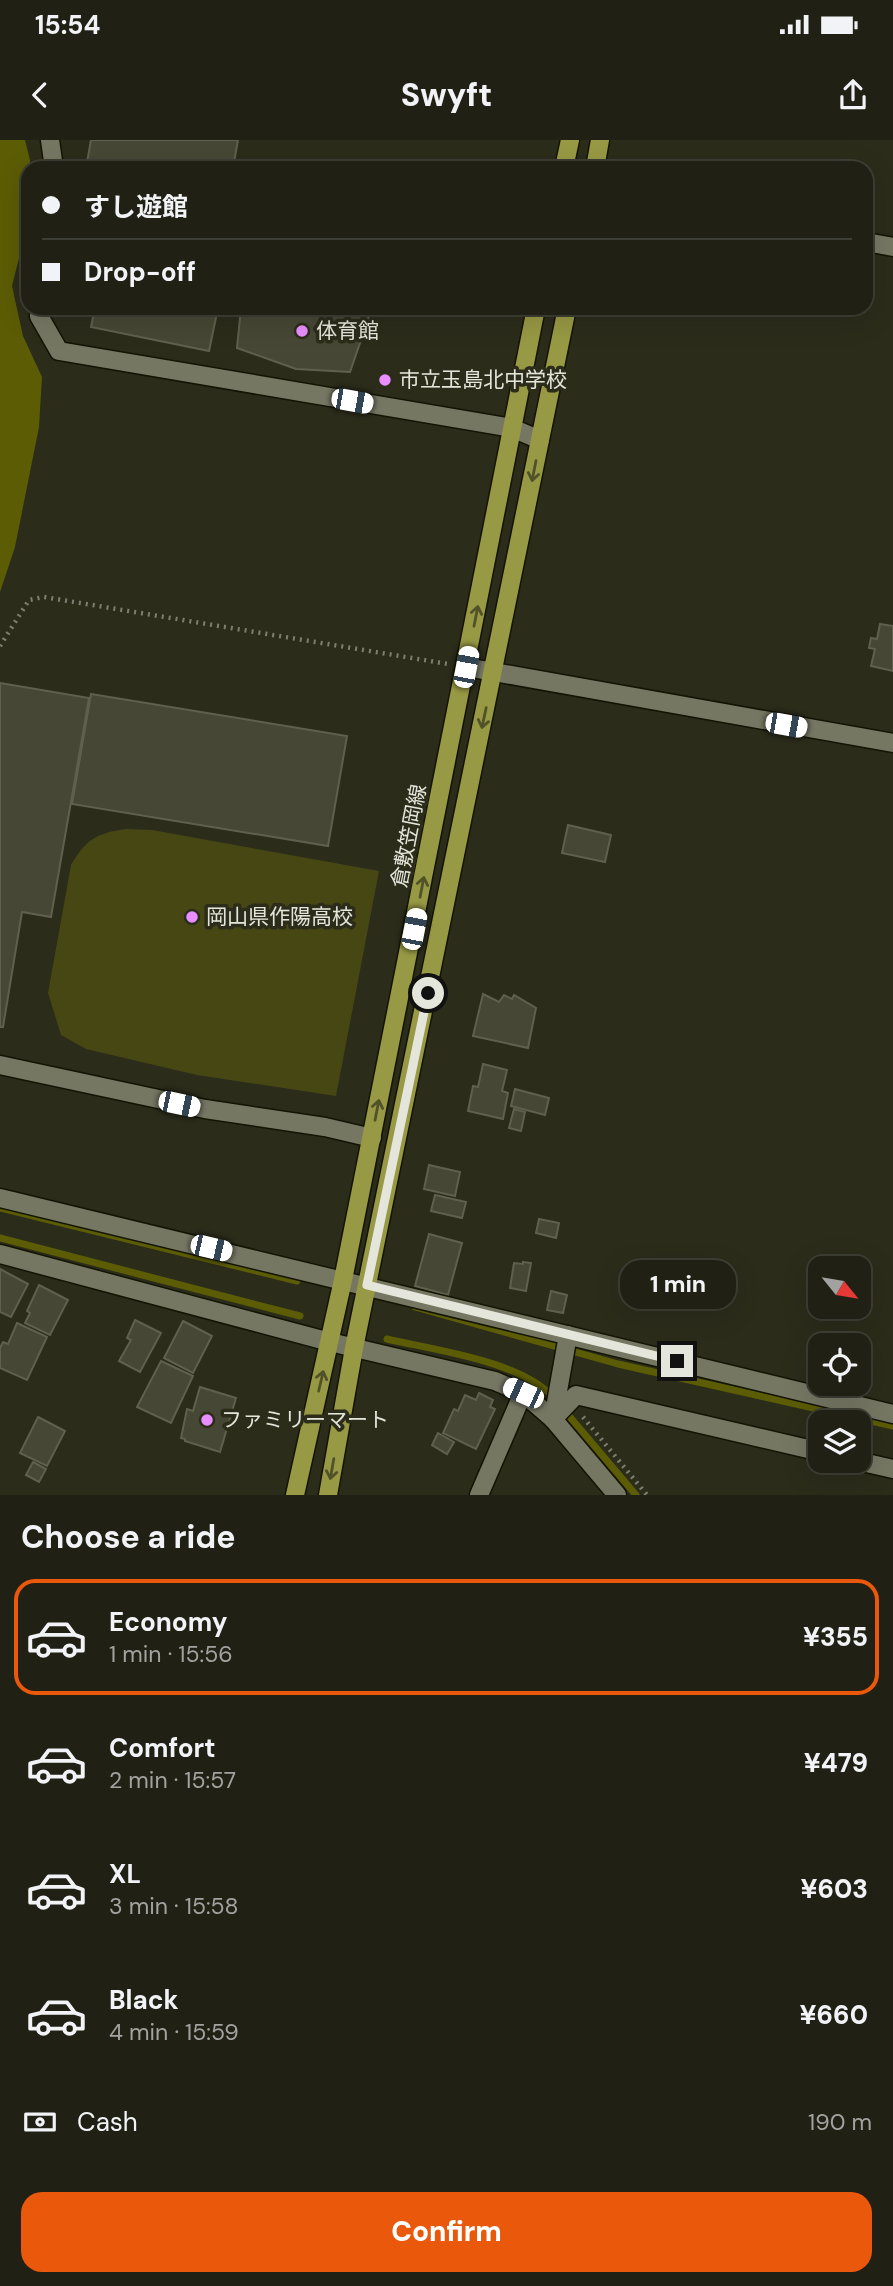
<!DOCTYPE html>
<meta charset="utf-8">
<style>
:root{--surface:#202114;--page:#28291d;--text:#f1f3f6;--muted:#a2a3a0;--line:#3d3e34;--accent:#ea580c}
body{margin:0;font-family:"DM Sans","Noto Sans JP",sans-serif;background:var(--page);color:var(--text);height:100vh;display:flex;flex-direction:column;font-size:26px;white-space:nowrap}
*{box-sizing:border-box;margin:0}
p{font-size:23px;color:var(--muted)}
.icon{flex:none;width:38px;height:38px;fill:none;stroke:currentColor;stroke-width:2;stroke-linecap:round;stroke-linejoin:round}
.map{position:relative;height:1355px;overflow:hidden}
.side{display:flex;flex-direction:column;background:var(--surface);flex:1}
.side>*{flex:none}
.top-card{position:absolute;left:21px;top:21px;width:852px;height:154px;border-radius:21px;box-shadow:0 7px 28px #0002,0 0 0 2px var(--line);display:grid;align-content:center;height:154px;padding:0 21px;background:var(--surface)}
.needle{width:46px;rotate:120deg}
.fabs{position:absolute;left:808px;top:1116px;display:grid;gap:14px}
.fabs a{display:grid;place-items:center;width:63px;height:63px;border-radius:14px;background:var(--surface);box-shadow:0 7px 28px #0002,0 0 0 2px var(--line);font-size:35px}
.end{position:absolute;width:32px;height:32px;margin:-16px;border:9px solid #e5e6db;background:#111;box-shadow:0 0 0 4px #111}
.from{border-radius:50%}
.bubble{position:absolute;height:49px;border-radius:21px;background:var(--surface);box-shadow:0 7px 28px #0002,0 0 0 2px var(--line);font-size:23px;font-weight:800;line-height:49px;text-align:center}
.car{position:absolute;width:21px;height:42px;margin:-21px -10px;border-radius:9px;box-shadow:0 0 5px 2px #0007;background:linear-gradient(#fff 24%,#345 0 40%,#fff 0 76%,#345 0 86%,#fff 0)}
.top-card b{display:flex;align-items:center;gap:24px;height:66px;font-size:26px}
.top-card b+b{border-top:2px solid var(--line)}
.top-card i{width:18px;height:18px;background:var(--text)}
ul{padding:0;list-style:none}
li{display:flex;align-items:center;gap:21px;height:116px;margin:0 14px 10px;padding:0 7px;border:4px solid transparent;border-radius:21px}
li div{flex:1}
li b{display:block;font-size:26px}
li em{font-style:normal;font-weight:800}
li.current{border-color:var(--accent)}
li>.icon{width:63px;height:63px;stroke-width:1.5}
h2{padding:0 21px;font-size:32px;line-height:84px}
.pay{display:flex;align-items:center;gap:18px;height:77px;padding:0 21px;font-size:26px}
.pay p{margin-inline-start:auto}
.button{display:flex;gap:14px;margin-top:auto;padding:14px 21px}
.button a{flex:1;height:80px;border-radius:21px;background:var(--accent);color:#fff;font-size:28px;font-weight:800;line-height:80px;text-align:center}
.status{display:flex;justify-content:space-between;align-items:center;height:49px;padding:0 35px;background:var(--surface);direction:ltr}
.status svg{height:19px;fill:currentColor}
header{display:flex;justify-content:space-between;align-items:center;height:91px;padding:0 21px;background:var(--surface);font-size:32px;font-weight:800}
.map>svg:first-child{display:block}
</style>
<div class="status"><b>15:54</b><svg viewBox="0 0 49 12"><path d="M0 12V9h3v3zM5 12V6h3v6zM10 12V3h3v9zM15 12V0h3v12zM26 1h20v11H26zM47 4h2v5h-2z"/></svg></div>
<header><svg class="icon" aria-label="back" viewBox="0 0 24 24"><path d="M15 5l-7 7 7 7"/></svg>Swyft<svg class="icon" aria-label="share" viewBox="0 0 24 24"><path d="M12 15V3M7 8l5-5 5 5M5 13v7h14v-7"/></svg></header>
<div class="map">
<svg width="893" height="1355" viewBox="0 0 893 1355">
<rect width="100%" height="100%" fill="#2b2c1a"/>
<path fill="#474714" d="M126,689L152,690L379,731L336,956L197,935L86,909L61,895L48,853L71,725C86,699 97,693 126,689Z"/>
<polygon fill="#5c5c05" points="0,0 25,0 30,20 27,86 12,146 23,196 42,237 39,287 15,407 0,452"/>
<g fill="none" stroke-linecap="round" stroke-linejoin="round">
<g stroke="#5c5c05" stroke-width="7">
<polyline points="0,1068 297,1141"/>
<polyline points="0,1098 300,1176"/>
<polyline points="415,1167 618,1224 893,1286"/>
<path d="M387,1199C434,1210 522,1221 554,1258"/>
<polyline points="564,1270 636,1355"/>
</g>
</g>
<g fill="#464734" stroke="#5f604d" stroke-width="2">
<polygon points="91,0 238,0 233,28 86,28"/>
<polygon points="95,168 218,168 209,211 91,187"/>
<polygon points="241,168 372,168 350,232 296,229 237,208"/>
<polygon points="880,484 893,486 893,531 871,526 875,509 869,508 871,498 877,499"/>
<polygon points="0,543 89,558 51,777 22,772 3,887 0,887"/>
<polygon points="91,554 347,596 328,706 72,664"/>
<polygon points="568,685 611,695 605,722 562,713"/>
<polygon points="483,854 499,862 504,855 512,859 514,855 536,868 528,908 473,896"/>
<polygon points="483,924 507,930 502,951 508,953 503,979 468,971 473,946 478,947"/>
<polygon points="515,949 549,958 545,975 511,966"/>
<polygon points="514,969 525,972 521,991 509,988"/>
<polygon points="429,1025 460,1032 455,1056 424,1049"/>
<polygon points="435,1055 466,1062 462,1078 431,1071"/>
<polygon points="539,1079 559,1083 556,1098 536,1093"/>
<polygon points="429,1094 462,1103 448,1155 415,1146"/>
<polygon points="523,1122 531,1123 526,1151 510,1148 514,1123 523,1124"/>
<polygon points="0,1129 28,1144 11,1177 0,1172"/>
<polygon points="39,1145 68,1160 50,1195 25,1183 30,1173 27,1171"/>
<polygon points="551,1151 567,1155 563,1173 547,1170"/>
<polygon points="135,1180 161,1193 140,1232 119,1221 131,1200 127,1198"/>
<polygon points="183,1181 212,1196 193,1233 164,1218"/>
<polygon points="17,1183 47,1197 27,1240 0,1228 0,1208 3,1202 8,1204"/>
<polygon points="161,1221 193,1236 171,1283 137,1267"/>
<polygon points="200,1247 236,1258 220,1312 185,1301 185,1299 181,1298 187,1269 193,1271"/>
<polygon points="479,1253 493,1260 490,1267 495,1269 476,1309 443,1293 454,1269 458,1271 465,1255 476,1260"/>
<polygon points="38,1277 65,1291 47,1326 20,1313"/>
<polygon points="438,1293 454,1302 447,1314 432,1305"/>
<polygon points="33,1322 46,1329 39,1342 26,1335"/>
</g>
<g fill="none" stroke-linecap="round" stroke-linejoin="round">
<g stroke="#141404" stroke-width="21">
<g id="minor">
<polyline points="50,0 54,28"/>
<polyline points="866,102 893,107"/>
<polyline points="39,168 39,176 59,211 512,288 540,300"/>
<polyline points="466,527 893,603"/>
<polyline points="0,925 205,969 325,987 372,998"/>
<polyline points="0,1058 893,1274"/>
<polyline points="0,1114 330,1202 495,1241 523,1253 553,1279 617,1355"/>
<polyline points="553,1279 576,1255 821,1312"/>
<polyline points="553,1279 568,1195"/>
<polyline points="858,1321 893,1329"/>
<polyline points="479,1355 523,1253"/>
</g>
</g>
<g stroke="#141404" stroke-width="21">
<g id="major">
<polyline points="564,28 570,0"/>
<polyline points="595,28 600,0"/>
<polyline points="295,1355 343,1140 536,168"/>
<polyline points="328,1355 354,1208 567,168"/>
</g>
</g>
<g stroke="#7e7f71" stroke-width="4.5" stroke-dasharray="2 5" stroke-linecap="butt">
<polyline points="0,506 29,460 44,457 448,524"/>
<polyline points="583,1277 647,1355"/>
</g>
<use href="#minor" stroke="#767763" stroke-width="18"/>
<use href="#major" stroke="#989944" stroke-width="18"/>
</g>
<defs><path id="oneway-shaft" d="M-6 0H5M1.5-3L5.5 0L1.5 3" fill="none" stroke-width="1.6" stroke-linecap="round" stroke-linejoin="round" transform="scale(1.75)"/></defs>
<g stroke="#515229">
<use href="#oneway-shaft" transform="translate(534 331) rotate(101)"/>
<use href="#oneway-shaft" transform="translate(476 476) rotate(-79)"/>
<use href="#oneway-shaft" transform="translate(484 578) rotate(102)"/>
<use href="#oneway-shaft" transform="translate(422 747) rotate(-79)"/>
<use href="#oneway-shaft" transform="translate(377 970) rotate(-79)"/>
<use href="#oneway-shaft" transform="translate(321 1241) rotate(-77)"/>
<use href="#oneway-shaft" transform="translate(332 1329) rotate(100)"/>
</g>
<g fill="none" stroke-linecap="round" stroke-linejoin="round">
<polyline stroke="#e5e6db" stroke-width="9" points="428,853 367,1145 677,1221"/>
</g>
<g fill="#e98efe" stroke="#2b2c1a" stroke-width="2.5">
<circle cx="302" cy="191" r="7"/>
<circle cx="385" cy="240" r="7"/>
<circle cx="192" cy="777" r="7"/>
<circle cx="207" cy="1280" r="7"/>
</g>
<g text-anchor="middle" stroke-width="7" stroke-linejoin="round" paint-order="stroke">
<g font-size="21" fill="#e5e6db" stroke="#2b2c1a" text-anchor="start">
<text x="316" y="198">体育館</text>
<text x="399" y="247">市立玉島北中学校</text>
<text x="206" y="784">岡山県作陽高校</text>
<text x="221" y="1287">ファミリーマート</text>
</g>
<g font-size="21" fill="#e5e6db" stroke="#2b2c1a">
<text transform="translate(409 696) rotate(-79)" y="7">倉敷笠岡線</text>
</g>
</g>
</svg>
<div class="fabs">
<a><svg class="needle" viewBox="-14 -14 28 28"><path d="M0-13l5 13h-10z" fill="#e53935"/><path d="M0 13l5-13h-10z" fill="#a2a3a0"/></svg></a>
<a><svg class="icon" aria-label="locate" viewBox="0 0 24 24"><circle cx="12" cy="12" r="6"/><path d="M12 2v4M12 18v4M2 12h4M18 12h4"/></svg></a>
<a><svg class="icon" aria-label="layers" viewBox="0 0 24 24"><path d="M12 4l9 5-9 5-9-5zM3 14l9 5 9-5"/></svg></a>
</div>
<i class="end from" style="left:428px;top:853px"></i>
<i class="end" style="left:677px;top:1221px"></i>
<div class="bubble" style="left:620px;top:1120px;width:116px">1 min</div>
<i class="car" style="left:352px;top:261px;rotate:100deg"></i>
<i class="car" style="left:466px;top:527px;rotate:11deg"></i>
<i class="car" style="left:786px;top:585px;rotate:100deg"></i>
<i class="car" style="left:414px;top:789px;rotate:11deg"></i>
<i class="car" style="left:179px;top:964px;rotate:102deg"></i>
<i class="car" style="left:211px;top:1108px;rotate:103deg"></i>
<i class="car" style="left:523px;top:1253px;rotate:294deg"></i>
<div class="top-card">
<b><i class="from"></i>すし遊館</b>
<b><i></i>Drop-off</b>
</div>
</div>
<section class="side">
<h2>Choose a ride</h2>
<ul>
<li class="current"><svg class="icon" aria-label="car" viewBox="0 0 24 24"><path d="M5 17H2v-5l4-1 3-4h7l3 4 3 1v5h-3M9 17h6M6 11h13"/><circle cx="7" cy="17" r="2"/><circle cx="17" cy="17" r="2"/></svg><div><b>Economy</b><p>1 min · 15:56</p></div><em>¥355</em></li>
<li><svg class="icon" aria-label="car" viewBox="0 0 24 24"><path d="M5 17H2v-5l4-1 3-4h7l3 4 3 1v5h-3M9 17h6M6 11h13"/><circle cx="7" cy="17" r="2"/><circle cx="17" cy="17" r="2"/></svg><div><b>Comfort</b><p>2 min · 15:57</p></div><em>¥479</em></li>
<li><svg class="icon" aria-label="car" viewBox="0 0 24 24"><path d="M5 17H2v-5l4-1 3-4h7l3 4 3 1v5h-3M9 17h6M6 11h13"/><circle cx="7" cy="17" r="2"/><circle cx="17" cy="17" r="2"/></svg><div><b>XL</b><p>3 min · 15:58</p></div><em>¥603</em></li>
<li><svg class="icon" aria-label="car" viewBox="0 0 24 24"><path d="M5 17H2v-5l4-1 3-4h7l3 4 3 1v5h-3M9 17h6M6 11h13"/><circle cx="7" cy="17" r="2"/><circle cx="17" cy="17" r="2"/></svg><div><b>Black</b><p>4 min · 15:59</p></div><em>¥660</em></li>
</ul>
<div class="pay"><svg class="icon" aria-label="cash" viewBox="0 0 24 24"><path d="M3 7h18v10H3z"/><circle cx="12" cy="12" r="2"/></svg>Cash<p>190 m</p></div>
<div class="button"><a>Confirm</a></div>
</section>
